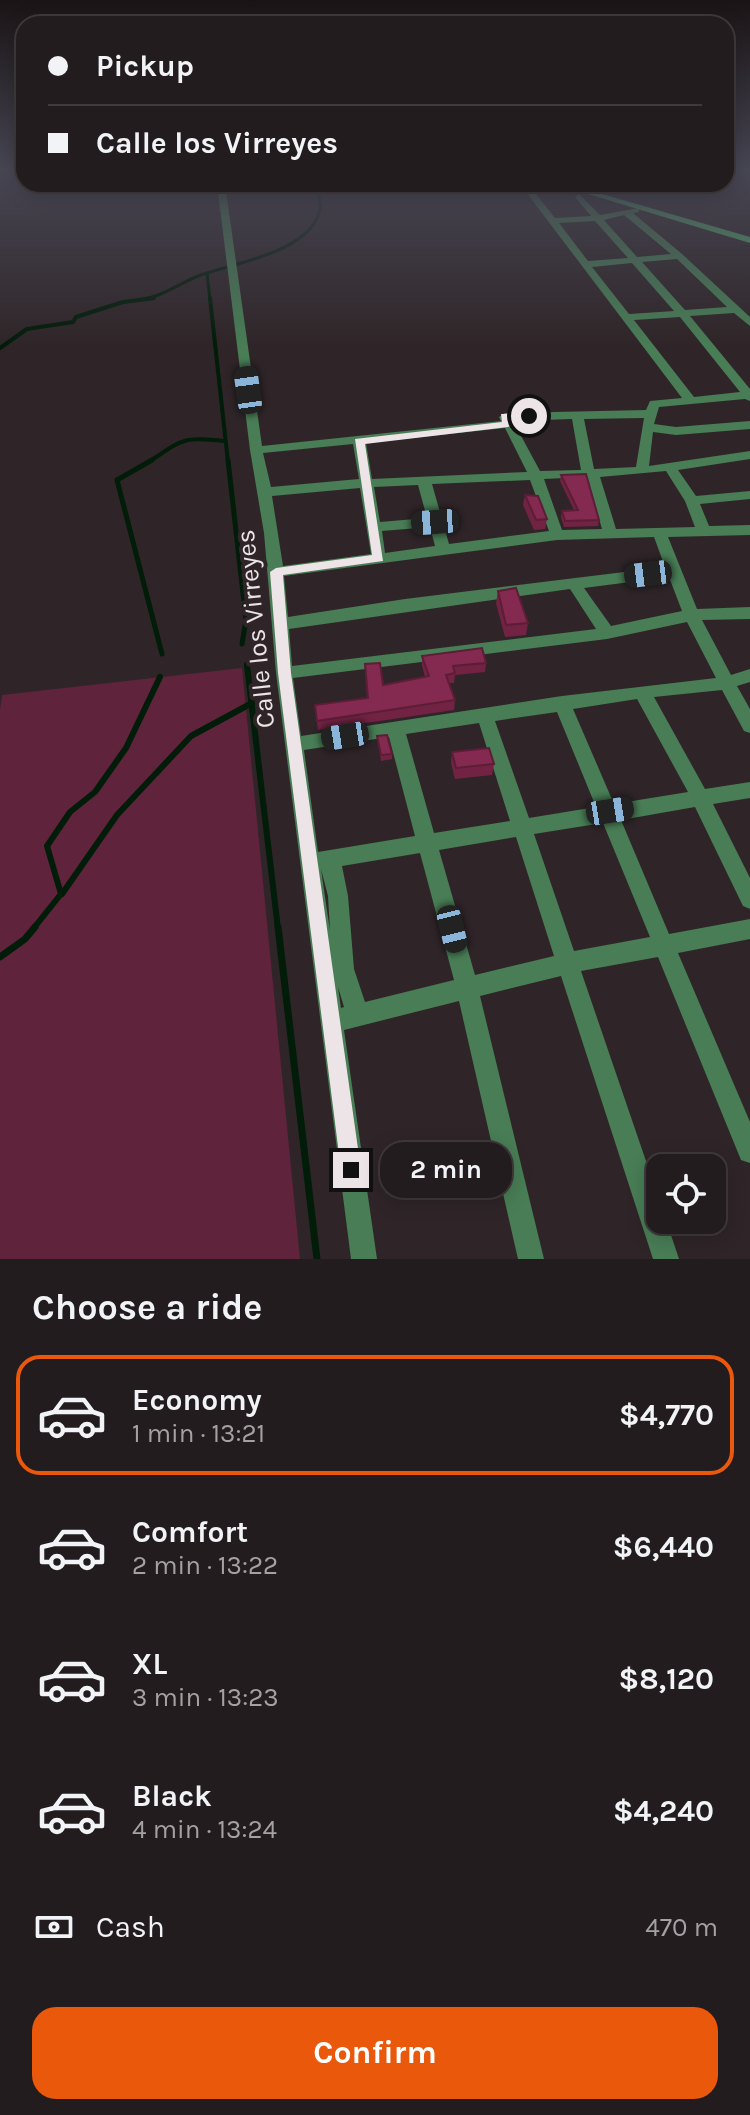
<!DOCTYPE html>
<meta charset="utf-8">
<style>
:root{--surface:#231c1e;--page:#2b2527;--text:#f1f3f6;--muted:#a3a1a4;--line:#403a3c;--accent:#ea580c}
body{margin:0;font-family:Karla,sans-serif;background:var(--page);color:var(--text);height:100vh;display:flex;flex-direction:column;font-size:30px;white-space:nowrap}
*{box-sizing:border-box;margin:0}
p{font-size:26px;color:var(--muted)}
.icon{flex:none;width:44px;height:44px;fill:none;stroke:currentColor;stroke-width:2;stroke-linecap:round;stroke-linejoin:round}
.map{position:relative;height:1259px;overflow:hidden}
.sheet{display:flex;flex-direction:column;background:var(--surface);flex:1}
.sheet>*{flex:none}
.hud{position:absolute;left:16px;top:16px;width:718px;height:176px;border-radius:24px;box-shadow:0 4px 20px #0003,0 0 0 2px var(--line);display:grid;align-content:center;height:176px;padding:0 32px;background:var(--surface)}
.fabs{position:absolute;left:646px;top:1154px;display:grid;gap:16px}
.fabs a{display:grid;place-items:center;width:80px;height:80px;border-radius:16px;background:var(--surface);box-shadow:0 4px 20px #0003,0 0 0 2px var(--line);font-size:40px}
.end{position:absolute;width:36px;height:36px;margin:-18px;border:10px solid #ece4e6;background:#111;box-shadow:0 0 0 4px #111}
.from{border-radius:50%}
.bubble{position:absolute;height:56px;border-radius:24px;background:var(--surface);box-shadow:0 4px 20px #0003,0 0 0 2px var(--line);font-size:26px;font-weight:700;line-height:56px;text-align:center}
.car{position:absolute;width:24px;height:48px;margin:-24px -12px;border-radius:10px;box-shadow:0 0 6px 2px #0007;background:linear-gradient(#222 24%,#8ab4d8 0 40%,#222 0 76%,#8ab4d8 0 86%,#222 0)}
.hud b{display:flex;align-items:center;gap:28px;height:76px;font-size:30px}
.hud b+b{border-top:2px solid var(--line)}
.hud i{width:20px;height:20px;background:var(--text)}
ul{padding:0;list-style:none}
li{display:flex;align-items:center;gap:24px;height:120px;margin:0 16px 12px;padding:0 16px;border:4px solid transparent;border-radius:24px}
li div{flex:1}
li b{display:block;font-size:30px}
li em{font-style:normal;font-weight:700}
li.on{border-color:var(--accent)}
li>.icon{width:72px;height:72px;stroke-width:1.5}
h2{padding:0 32px;font-size:36px;line-height:96px}
.pay{display:flex;align-items:center;gap:20px;height:88px;padding:0 32px;font-size:30px}
.pay p{margin-inline-start:auto}
.action{display:flex;gap:16px;margin-top:auto;padding:16px 32px}
.action a{flex:1;height:92px;border-radius:24px;background:var(--accent);color:#fff;font-size:32px;font-weight:700;line-height:92px;text-align:center}
.map>svg:first-child{display:block}
</style>
<div class="map">
<svg width="750" height="1259" viewBox="0 0 750 1259">
<rect width="100%" height="100%" fill="#2f2528"/>
<polygon fill="#5f233b" points="242,668 300,1259 0,1259 0,710 2,695"/>
<g fill="none" stroke-linecap="round" stroke-linejoin="round">
<g stroke="#011c09" stroke-width="3">
<polyline points="207,273 210,300"/>
<path d="M139,300C163,297 179,283 201,275C235,263 314,251 320,208C321,200 317,191 315,184"/>
</g>
<g stroke="#011c09" stroke-width="4">
<polyline points="210,298 228,462"/>
<polyline points="0,348 27,329 73,322 76,317 123,302 154,298"/>
<path d="M149,462C181,440 183,436 224,441"/>
</g>
<g stroke="#011c09" stroke-width="5">
<polyline points="152,460 117,480 162,654"/>
<polyline points="228,460 246,620 242,644"/>
<polyline points="247,664 247,667"/>
</g>
<g stroke="#011c09" stroke-width="6">
<polyline points="247,665 278,929"/>
<polyline points="62,894 117,815 191,736 252,703"/>
<polyline points="33,929 61,894 47,846 70,812 95,792 126,748 160,677"/>
</g>
<g stroke="#011c09" stroke-width="7">
<polyline points="278,927 317,1259"/>
<polyline points="0,957 25,939 35,927"/>
</g>
<path fill="#487d55" fill-rule="evenodd" d="M217,184H225L262,446L501,421L499,417L505,413L646,410L650,401L682,398L520,184H528L555,218L591,216L575,197L579,194L600,215L639,208V212L633,213L682,254L750,317V326L734,313L690,316L750,389V401L745,399L659,407L654,424L676,427L750,421V429L676,435L653,432L649,466L750,451V459L678,470L696,496L750,491V499L700,504L709,526L750,525V535L668,537L697,609L750,607V619L702,620L731,675L750,669V682L737,686L750,709V733L744,731L722,690L654,697L705,789L750,782V798L713,804L750,878V909L743,906L695,807L621,820L669,934L750,919V939L678,953L750,1122V1163L741,1160L658,957L581,971L660,1202V1220H666L679,1259H653L561,976L480,996L544,1259H518L459,1001L344,1030L377,1259H351L276,673L264,533L250,450ZM624,215L671,254L637,257L604,220ZM595,221L628,258L588,261L559,223ZM677,259L727,307L685,310L642,262ZM632,263L674,311L629,314L592,267ZM680,317L740,392L694,397L634,320ZM644,418L636,467L594,469L584,419ZM572,419L581,470L540,471L513,421ZM505,428L527,472L372,479L366,443ZM353,444L359,479L271,487L263,453ZM666,471L685,501L695,527L616,529L600,477ZM587,477L602,529L562,530L544,479ZM530,480L549,531L449,544L432,484ZM418,485L427,518L380,522L374,487ZM360,488L371,554L283,566L272,496ZM430,527L435,546L385,553L382,531ZM654,537L665,567L405,599L288,617L284,576L557,540ZM669,577L682,611L611,626L584,588ZM570,589L596,629L292,666L289,629ZM687,622L716,678L562,696L301,736L293,678L607,639ZM637,699L688,792L614,804L573,709ZM557,712L596,807L529,818L495,721ZM479,723L510,821L434,833L406,734ZM389,737L415,836L318,852L304,750ZM603,823L650,937L574,951L534,834ZM516,837L554,956L475,975L439,850ZM420,853L454,980L365,1002L354,969L348,896L342,866ZM321,869L328,896L330,931ZM338,987L344,1007L341,1008Z"/>
<polygon fill="#53ad6c" fill-rule="evenodd" points="555,184 568,184 750,237 750,243"/>
</g>
<g fill="#722344">
<polygon points="561,475 599,520 598,526 564,527 561,517 562,511 574,510 560,481"/>
<polygon points="525,495 547,519 545,529 534,530 523,505"/>
<polygon points="498,591 528,623 526,635 505,637 496,603"/>
<polygon points="422,656 486,663 485,672 455,675 454,683 449,683 455,700 454,710 318,730 315,705 367,699 365,664 383,685 425,677 422,665"/>
<polygon points="377,736 392,754 392,759 381,761"/>
<polygon points="452,752 494,764 492,775 455,779 451,763"/>
</g>
<g fill="#84294f" stroke="#5c1d37" stroke-width="2">
<polygon points="586,474 599,520 565,521 562,511 578,510 561,475"/>
<polygon points="525,495 538,496 547,519 536,520"/>
<polygon points="516,588 528,623 506,625 498,591"/>
<polygon points="482,648 486,663 453,666 455,673 446,675 455,700 317,721 315,705 368,698 365,664 380,663 383,685 429,676 422,656"/>
<polygon points="387,735 392,754 381,755 377,736"/>
<polygon points="489,748 494,764 456,768 452,752"/>
</g>
<linearGradient id="sky" x2="0" y2="1"><stop stop-color="#1a1416"/><stop offset="0.49" stop-color="#474653"/><stop offset="1" stop-color="#474653" stop-opacity="0"/></linearGradient>
<rect width="750" height="347" fill="url(#sky)"/>
<polygon fill="#ece4e6" points="529,413 533,414 533,418 511,419 513,424 508,427 365,444 383,561 283,575 291,673 361,1170 358,1177 351,1180 344,1177 341,1170 278,673 270,572 276,568 372,555 355,439 502,422 501,414"/>
<g text-anchor="middle" stroke-width="8" stroke-linejoin="round" paint-order="stroke">
<g font-size="26" fill="#ece4e6" stroke="#2f2528">
<text transform="translate(255 629) rotate(-96)" y="9">Calle los Virreyes</text>
</g>
</g>
</svg>
<div class="fabs">
<a><svg class="icon" aria-label="locate" viewBox="0 0 24 24"><circle cx="12" cy="12" r="6"/><path d="M12 2v4M12 18v4M2 12h4M18 12h4"/></svg></a>
</div>
<i class="end from" style="left:529px;top:416px"></i>
<i class="end" style="left:351px;top:1170px"></i>
<div class="bubble" style="left:380px;top:1142px;width:132px">2 min</div>
<i class="car" style="left:248px;top:390px;rotate:352deg"></i>
<i class="car" style="left:435px;top:522px;rotate:266deg"></i>
<i class="car" style="left:648px;top:574px;rotate:263deg"></i>
<i class="car" style="left:345px;top:736px;rotate:261deg"></i>
<i class="car" style="left:610px;top:811px;rotate:81deg"></i>
<i class="car" style="left:452px;top:929px;rotate:166deg"></i>
<div class="hud">
<b><i class="from"></i>Pickup</b>
<b><i></i>Calle los Virreyes</b>
</div>
</div>
<section class="sheet">
<h2>Choose a ride</h2>
<ul>
<li class="on"><svg class="icon" aria-label="car" viewBox="0 0 24 24"><path d="M5 17H2v-5l4-1 3-4h7l3 4 3 1v5h-3M9 17h6M6 11h13"/><circle cx="7" cy="17" r="2"/><circle cx="17" cy="17" r="2"/></svg><div><b>Economy</b><p>1 min · 13:21</p></div><em>$4,770</em></li>
<li><svg class="icon" aria-label="car" viewBox="0 0 24 24"><path d="M5 17H2v-5l4-1 3-4h7l3 4 3 1v5h-3M9 17h6M6 11h13"/><circle cx="7" cy="17" r="2"/><circle cx="17" cy="17" r="2"/></svg><div><b>Comfort</b><p>2 min · 13:22</p></div><em>$6,440</em></li>
<li><svg class="icon" aria-label="car" viewBox="0 0 24 24"><path d="M5 17H2v-5l4-1 3-4h7l3 4 3 1v5h-3M9 17h6M6 11h13"/><circle cx="7" cy="17" r="2"/><circle cx="17" cy="17" r="2"/></svg><div><b>XL</b><p>3 min · 13:23</p></div><em>$8,120</em></li>
<li><svg class="icon" aria-label="car" viewBox="0 0 24 24"><path d="M5 17H2v-5l4-1 3-4h7l3 4 3 1v5h-3M9 17h6M6 11h13"/><circle cx="7" cy="17" r="2"/><circle cx="17" cy="17" r="2"/></svg><div><b>Black</b><p>4 min · 13:24</p></div><em>$4,240</em></li>
</ul>
<div class="pay"><svg class="icon" aria-label="cash" viewBox="0 0 24 24"><path d="M3 7h18v10H3z"/><circle cx="12" cy="12" r="2"/></svg>Cash<p>470 m</p></div>
<div class="action"><a>Confirm</a></div>
</section>
